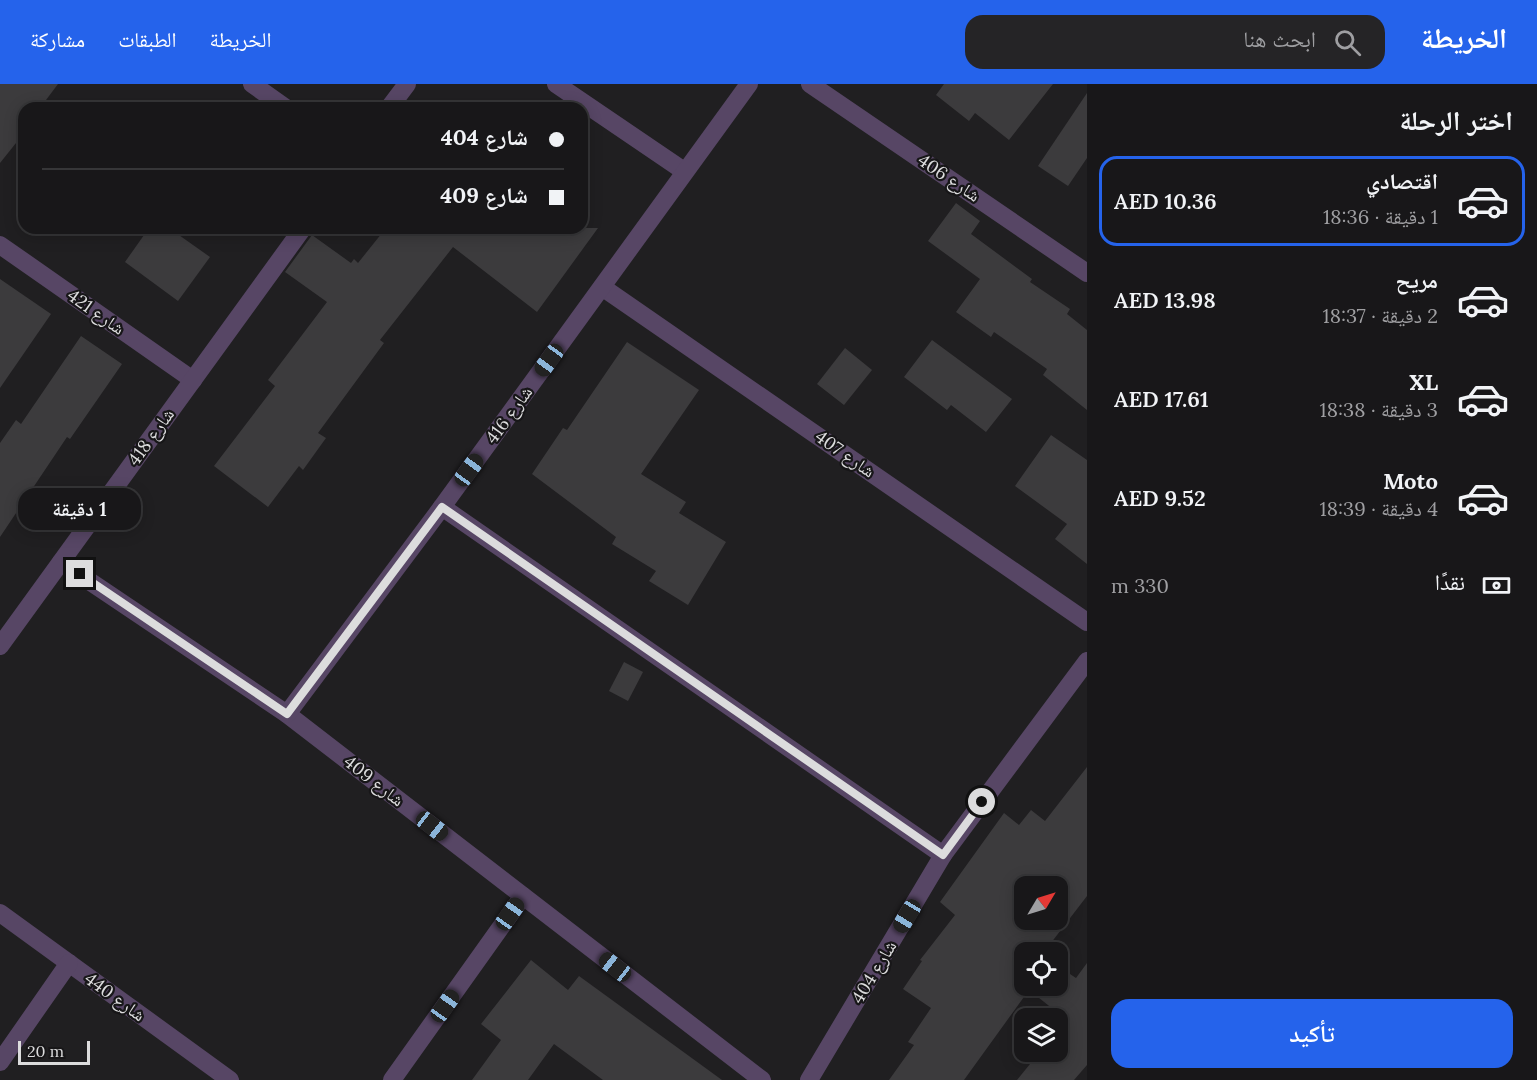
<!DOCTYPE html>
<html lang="ar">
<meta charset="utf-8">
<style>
:root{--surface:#181719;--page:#252426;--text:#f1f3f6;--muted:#9f9fa2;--line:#363638;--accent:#2563eb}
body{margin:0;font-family:Lora,"Noto Naskh Arabic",serif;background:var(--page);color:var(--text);direction:rtl;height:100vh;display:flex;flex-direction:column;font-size:22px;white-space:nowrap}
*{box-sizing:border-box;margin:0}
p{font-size:20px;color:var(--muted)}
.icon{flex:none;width:33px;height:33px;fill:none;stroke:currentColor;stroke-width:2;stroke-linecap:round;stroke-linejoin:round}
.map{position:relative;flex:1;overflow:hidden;direction:ltr}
.details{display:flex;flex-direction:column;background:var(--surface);width:450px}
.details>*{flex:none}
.top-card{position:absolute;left:18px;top:18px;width:570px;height:132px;border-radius:18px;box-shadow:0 3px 15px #0003,0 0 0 2px var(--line);direction:rtl;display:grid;align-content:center;height:132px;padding:0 24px;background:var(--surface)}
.needle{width:39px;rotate:52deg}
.fabs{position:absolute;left:1014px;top:792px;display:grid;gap:12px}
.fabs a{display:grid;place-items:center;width:54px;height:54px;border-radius:12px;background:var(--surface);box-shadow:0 3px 15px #0003,0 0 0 2px var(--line);font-size:30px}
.scale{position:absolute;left:18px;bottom:15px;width:72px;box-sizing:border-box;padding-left:6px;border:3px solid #dcdcdd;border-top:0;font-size:16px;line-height:21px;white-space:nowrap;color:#dcdcdd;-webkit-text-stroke:4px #171618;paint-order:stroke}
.end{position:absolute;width:27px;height:27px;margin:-14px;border:8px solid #dcdcdd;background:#111;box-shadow:0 0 0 3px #111}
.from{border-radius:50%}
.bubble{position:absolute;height:42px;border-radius:18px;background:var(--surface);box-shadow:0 3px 15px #0003,0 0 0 2px var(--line);font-size:20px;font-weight:600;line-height:42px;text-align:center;direction:rtl}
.car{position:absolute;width:18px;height:36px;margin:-18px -9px;border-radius:8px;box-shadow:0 0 4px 2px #0007;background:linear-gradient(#222 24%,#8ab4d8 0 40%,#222 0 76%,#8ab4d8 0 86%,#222 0)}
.top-card b{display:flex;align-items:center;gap:21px;height:57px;font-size:22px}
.top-card b+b{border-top:2px solid var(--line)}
.top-card i{width:15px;height:15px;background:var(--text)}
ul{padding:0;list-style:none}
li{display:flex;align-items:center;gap:18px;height:90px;margin:0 12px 9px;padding:0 12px;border:3px solid transparent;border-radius:18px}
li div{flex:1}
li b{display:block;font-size:22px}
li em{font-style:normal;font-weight:600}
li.selected{border-color:var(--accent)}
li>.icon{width:54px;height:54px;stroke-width:1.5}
h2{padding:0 24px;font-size:27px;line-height:72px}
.pay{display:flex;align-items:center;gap:15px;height:66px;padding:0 24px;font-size:22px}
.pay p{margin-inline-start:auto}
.action{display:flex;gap:12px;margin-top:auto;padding:12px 24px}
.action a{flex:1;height:69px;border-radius:18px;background:var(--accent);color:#fff;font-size:24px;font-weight:600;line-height:69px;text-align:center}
header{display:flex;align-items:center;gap:36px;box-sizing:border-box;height:84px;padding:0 30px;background:var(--accent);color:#fff}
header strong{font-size:28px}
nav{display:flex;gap:33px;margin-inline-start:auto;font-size:21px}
.search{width:420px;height:54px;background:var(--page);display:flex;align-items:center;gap:15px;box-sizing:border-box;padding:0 21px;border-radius:18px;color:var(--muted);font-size:22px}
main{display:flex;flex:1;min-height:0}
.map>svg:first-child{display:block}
</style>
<header>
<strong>الخريطة</strong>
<div class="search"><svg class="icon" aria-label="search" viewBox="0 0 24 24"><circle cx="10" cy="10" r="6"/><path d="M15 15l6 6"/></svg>ابحث هنا</div>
<nav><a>الخريطة</a><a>الطبقات</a><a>مشاركة</a></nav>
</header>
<main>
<section class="details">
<h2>اختر الرحلة</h2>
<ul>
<li class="selected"><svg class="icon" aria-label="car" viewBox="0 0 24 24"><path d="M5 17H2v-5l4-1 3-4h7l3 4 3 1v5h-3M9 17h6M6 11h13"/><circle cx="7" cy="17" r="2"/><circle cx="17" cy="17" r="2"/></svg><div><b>اقتصادي</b><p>1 دقيقة · 18:36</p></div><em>AED 10.36</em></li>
<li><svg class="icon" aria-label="car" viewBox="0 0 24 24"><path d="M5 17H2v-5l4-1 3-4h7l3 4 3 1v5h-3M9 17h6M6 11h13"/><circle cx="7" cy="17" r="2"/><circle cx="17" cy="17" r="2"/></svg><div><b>مريح</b><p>2 دقيقة · 18:37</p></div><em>AED 13.98</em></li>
<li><svg class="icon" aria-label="car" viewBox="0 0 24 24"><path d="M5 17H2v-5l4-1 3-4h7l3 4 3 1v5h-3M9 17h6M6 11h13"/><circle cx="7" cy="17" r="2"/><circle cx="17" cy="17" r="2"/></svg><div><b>XL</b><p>3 دقيقة · 18:38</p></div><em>AED 17.61</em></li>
<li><svg class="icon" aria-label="car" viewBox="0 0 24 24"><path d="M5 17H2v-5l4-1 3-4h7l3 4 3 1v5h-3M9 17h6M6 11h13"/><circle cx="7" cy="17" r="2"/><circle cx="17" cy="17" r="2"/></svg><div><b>Moto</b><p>4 دقيقة · 18:39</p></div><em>AED 9.52</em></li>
</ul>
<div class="pay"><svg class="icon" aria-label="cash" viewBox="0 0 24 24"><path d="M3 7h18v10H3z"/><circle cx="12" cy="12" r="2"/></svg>نقدًا<p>330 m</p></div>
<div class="action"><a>تأكيد</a></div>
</section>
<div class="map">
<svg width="1087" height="996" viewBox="0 0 1087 996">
<rect width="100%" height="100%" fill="#201f21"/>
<g fill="#3c3b3d" fill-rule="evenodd">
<polygon points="0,0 58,0 40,24 24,24 24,49 0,79"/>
<polygon points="944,0 1053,0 1009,56 975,29 969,37 936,11"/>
<polygon points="1087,9 1087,74 1068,102 1038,82"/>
<polygon points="956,119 980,137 971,150 1032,195 1030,198 1070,225 1067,230 1087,246 1087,326 1043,291 1047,285 994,248 991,253 956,228 980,195 928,157"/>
<polygon points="149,144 169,144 210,173 178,217 125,178"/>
<polygon points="386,144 598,144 537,228 453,163 380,256 384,259 318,349 326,354 303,386 299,382 268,423 214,382 275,302 268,296 327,218 285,188 312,151 351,179 354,175 358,179"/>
<polygon points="0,195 51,230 0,304"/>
<polygon points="81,252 122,280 70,355 67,353 0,453 0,359 16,336 21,340"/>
<polygon points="932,256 1012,315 986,348 951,321 947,326 904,293"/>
<polygon points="627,258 699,306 641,390 686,418 679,429 726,458 688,521 649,497 656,487 612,460 616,453 532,390 563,344 567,346"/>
<polygon points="845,264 872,286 844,321 817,300"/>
<polygon points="1051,351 1087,376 1087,480 1055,455 1067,440 1015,402"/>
<polygon points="624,578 643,588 628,617 609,607"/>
<path d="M1087,683V812L1044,868H1024V902H1058V882L1076,894L1087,879V981L1074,996H1017L1030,980L1016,968H1058V929L1029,906L964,996H889L914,961L908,958L931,924L903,905L922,877L920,876L955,831L940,818L1004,729L1019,741L1031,726L1045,737ZM1024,802H1058V836H1024Z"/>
<polygon points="531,876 568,906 579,892 722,996 603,996 554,960 528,996 472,996 501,956 481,940"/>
</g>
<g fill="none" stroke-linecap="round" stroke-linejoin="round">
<g stroke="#574665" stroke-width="18">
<polyline points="252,0 286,24"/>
<polyline points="556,0 684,87"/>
<polyline points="810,0 1087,189"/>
<polyline points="389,24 407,0"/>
<polyline points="0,161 193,296"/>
<polyline points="602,203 1087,538"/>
<polyline points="442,423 943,771"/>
<polyline points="61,478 287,630 762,996"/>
<polyline points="0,562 303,144"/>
<polyline points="287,630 442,423 749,0"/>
<polyline points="0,829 230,996"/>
<polyline points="0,978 69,879"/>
<polyline points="392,996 523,812"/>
<polyline points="809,996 943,771 1087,577"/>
</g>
</g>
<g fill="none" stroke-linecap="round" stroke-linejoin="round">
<polyline stroke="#dcdcdd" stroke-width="8" points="80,490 287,630 442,423 943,771 982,718"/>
</g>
<g text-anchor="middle" stroke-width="4.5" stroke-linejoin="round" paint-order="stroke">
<g font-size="18" fill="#dcdcdd" stroke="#171618">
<text transform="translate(949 94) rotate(34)" y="6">شارع 406</text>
<text transform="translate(96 228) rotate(35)" y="6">شارع 421</text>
<text transform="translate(509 331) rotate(-54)" y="6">شارع 416</text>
<text transform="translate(151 353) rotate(-54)" y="6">شارع 418</text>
<text transform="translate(845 370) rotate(35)" y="6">شارع 407</text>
<text transform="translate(374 697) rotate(38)" y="6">شارع 409</text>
<text transform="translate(874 888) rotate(-59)" y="6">شارع 404</text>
<text transform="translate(115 913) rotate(36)" y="6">شارع 440</text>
</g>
</g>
</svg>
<div class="fabs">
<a><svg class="needle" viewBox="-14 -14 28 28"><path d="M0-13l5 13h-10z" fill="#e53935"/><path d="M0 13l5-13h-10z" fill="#9f9fa2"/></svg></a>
<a><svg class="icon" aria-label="locate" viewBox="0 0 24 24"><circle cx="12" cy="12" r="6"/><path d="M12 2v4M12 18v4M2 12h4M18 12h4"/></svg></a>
<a><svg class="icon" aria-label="layers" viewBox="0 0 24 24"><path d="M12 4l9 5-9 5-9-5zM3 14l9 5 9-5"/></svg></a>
</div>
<div class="scale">20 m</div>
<i class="end from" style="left:982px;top:718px"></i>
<i class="end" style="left:80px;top:490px"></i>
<div class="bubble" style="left:18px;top:404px;width:123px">1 دقيقة</div>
<i class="car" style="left:549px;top:276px;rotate:216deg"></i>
<i class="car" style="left:469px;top:386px;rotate:36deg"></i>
<i class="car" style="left:432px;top:742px;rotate:128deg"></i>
<i class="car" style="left:510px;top:830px;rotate:35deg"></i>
<i class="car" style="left:907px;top:832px;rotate:211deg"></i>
<i class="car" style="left:615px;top:883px;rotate:308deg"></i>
<i class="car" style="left:445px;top:922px;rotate:35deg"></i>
<div class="top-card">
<b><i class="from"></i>شارع 404</b>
<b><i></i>شارع 409</b>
</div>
</div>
</main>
